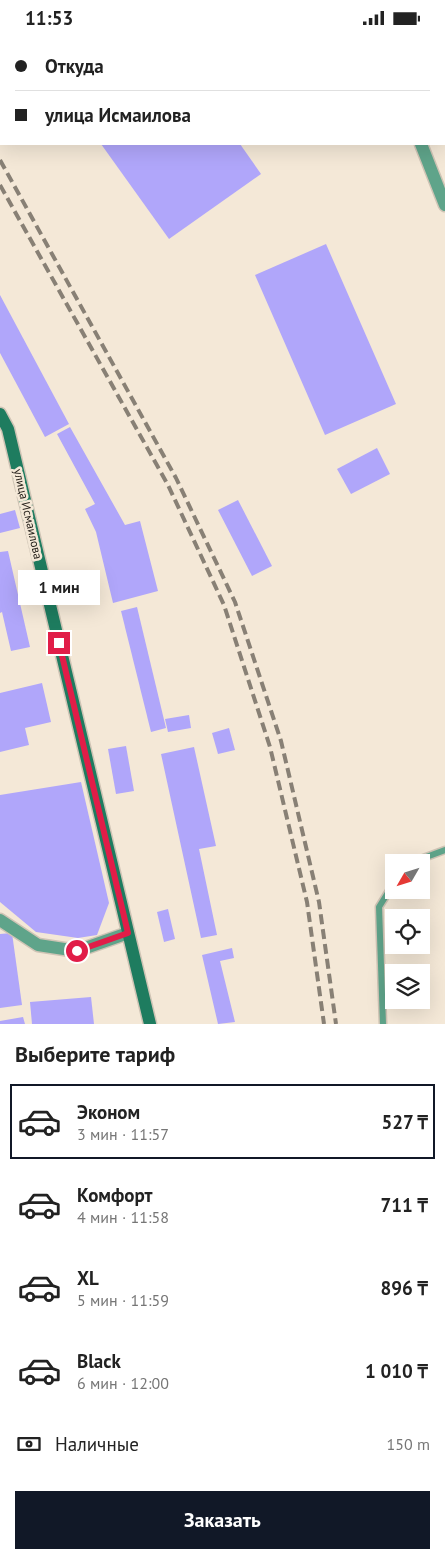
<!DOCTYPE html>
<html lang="ru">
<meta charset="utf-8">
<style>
:root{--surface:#fff;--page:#f2f2f2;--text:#222;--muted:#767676;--line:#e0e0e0;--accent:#111827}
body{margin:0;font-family:"PT Sans",sans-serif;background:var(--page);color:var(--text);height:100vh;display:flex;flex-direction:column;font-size:19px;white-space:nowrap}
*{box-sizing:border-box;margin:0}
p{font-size:16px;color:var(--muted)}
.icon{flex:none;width:28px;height:28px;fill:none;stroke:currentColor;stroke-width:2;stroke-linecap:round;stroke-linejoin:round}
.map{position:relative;height:989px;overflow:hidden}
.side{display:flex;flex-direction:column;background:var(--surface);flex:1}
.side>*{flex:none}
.top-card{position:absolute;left:0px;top:0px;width:445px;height:110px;box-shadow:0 5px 20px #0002;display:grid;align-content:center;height:110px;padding:0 15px;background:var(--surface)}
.needle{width:32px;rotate:231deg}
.fabs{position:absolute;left:385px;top:819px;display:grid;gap:10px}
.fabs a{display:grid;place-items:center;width:45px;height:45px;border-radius:0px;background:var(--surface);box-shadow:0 5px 20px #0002;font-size:25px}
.end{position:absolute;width:22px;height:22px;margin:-11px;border:6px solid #e11d48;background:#fff;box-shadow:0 0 0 2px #fff}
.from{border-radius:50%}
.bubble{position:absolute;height:35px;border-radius:0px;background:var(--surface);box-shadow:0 5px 20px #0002;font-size:16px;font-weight:800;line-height:35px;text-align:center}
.top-card b{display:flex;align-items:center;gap:18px;height:48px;font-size:19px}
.top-card b+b{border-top:1px solid var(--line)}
.top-card i{width:12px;height:12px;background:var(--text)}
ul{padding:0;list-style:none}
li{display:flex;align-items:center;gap:15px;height:75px;margin:0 10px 8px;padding:0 5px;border:2px solid transparent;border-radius:0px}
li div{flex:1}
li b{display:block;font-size:19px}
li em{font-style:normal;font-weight:800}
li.current{border-color:var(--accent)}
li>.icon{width:45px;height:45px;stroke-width:1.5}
h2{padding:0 15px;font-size:22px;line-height:60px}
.pay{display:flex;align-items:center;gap:12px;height:55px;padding:0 15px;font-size:19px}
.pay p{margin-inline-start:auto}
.primary-button{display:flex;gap:10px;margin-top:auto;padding:10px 15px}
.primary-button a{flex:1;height:58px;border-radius:0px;background:var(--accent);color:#fff;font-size:20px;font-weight:800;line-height:58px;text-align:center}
.status{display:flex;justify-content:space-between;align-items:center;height:35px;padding:0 25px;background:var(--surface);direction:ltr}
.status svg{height:14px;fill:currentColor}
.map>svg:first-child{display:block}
</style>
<div class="status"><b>11:53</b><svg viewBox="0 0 49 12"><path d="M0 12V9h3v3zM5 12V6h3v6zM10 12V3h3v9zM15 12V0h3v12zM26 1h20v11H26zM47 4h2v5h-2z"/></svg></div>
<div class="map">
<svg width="445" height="989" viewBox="0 0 445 989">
<rect width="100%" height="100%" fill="#f4e8d7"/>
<g fill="#b0a6fa">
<polygon points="101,109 240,109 261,139 169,204"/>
<polygon points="326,209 396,369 325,400 255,240"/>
<polygon points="0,260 69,389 45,402 0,318"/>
<polygon points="70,392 125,490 140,486 158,556 113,568 96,497 85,474 95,469 57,399"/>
<polygon points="377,413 390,439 351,459 337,434"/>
<polygon points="238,465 272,531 252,541 218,475"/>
<polygon points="15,475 20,493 0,498 0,479"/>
<polygon points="8,516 30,612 11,616 2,577 0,578 0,517"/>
<polygon points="137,572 166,693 151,697 121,576"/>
<polygon points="42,648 51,687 25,693 29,710 0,717 0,658"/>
<polygon points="189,680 191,693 168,697 165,684"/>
<polygon points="229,693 235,715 218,719 212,698"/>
<polygon points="126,711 134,756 116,759 108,714"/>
<polygon points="194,712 216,811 199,814 217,900 201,903 161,719"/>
<polygon points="81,747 109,868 97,900 78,903 36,897 0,867 0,760"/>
<polygon points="168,874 175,904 164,907 157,877"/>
<polygon points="12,898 22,970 0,973 0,899"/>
<polygon points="232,913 234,923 220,926 235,987 218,989 202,920"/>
<polygon points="91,962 94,989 32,989 30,967"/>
<polygon points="23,982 25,989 0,989 0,986"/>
</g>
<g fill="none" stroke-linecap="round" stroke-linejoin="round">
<g stroke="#cfc4b5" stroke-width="9">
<g id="lane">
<polyline points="410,828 445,815"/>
<polyline points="383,989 379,872 394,848"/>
</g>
</g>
<g stroke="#cfc4b5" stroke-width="15">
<g id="street">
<polyline points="378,0 379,1"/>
<polyline points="421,109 445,170"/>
<polyline points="0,885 38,910 77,916 128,898"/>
</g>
</g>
<g stroke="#cfc4b5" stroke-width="15">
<polyline id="secondary" points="0,379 8,394 150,989"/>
</g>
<use href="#lane" stroke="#5fa48a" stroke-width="6"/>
<use href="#street" stroke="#5fa48a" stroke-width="12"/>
<use href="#secondary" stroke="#1e7c5f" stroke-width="12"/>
<g stroke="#888075" stroke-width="4" stroke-dasharray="10 5" stroke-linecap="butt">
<polyline points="0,125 176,443 235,567 281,706 319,867 336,989"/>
<polyline points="0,150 168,450 224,570 270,712 307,867 324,989"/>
</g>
</g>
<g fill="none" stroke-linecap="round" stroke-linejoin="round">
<polyline stroke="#e11d48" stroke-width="6" points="59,608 128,898 77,916"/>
</g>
<g text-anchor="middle" stroke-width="5" stroke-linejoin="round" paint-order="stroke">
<g font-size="12" fill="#241f19" stroke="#f4e8d7">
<text transform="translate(28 479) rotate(77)" y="4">улица Исмаилова</text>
</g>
</g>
</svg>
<div class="fabs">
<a><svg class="needle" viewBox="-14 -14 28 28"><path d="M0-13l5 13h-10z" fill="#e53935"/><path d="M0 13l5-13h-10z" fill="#767676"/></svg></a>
<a><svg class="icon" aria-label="locate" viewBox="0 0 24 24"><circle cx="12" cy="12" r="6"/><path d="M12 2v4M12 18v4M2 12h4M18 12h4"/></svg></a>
<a><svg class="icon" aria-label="layers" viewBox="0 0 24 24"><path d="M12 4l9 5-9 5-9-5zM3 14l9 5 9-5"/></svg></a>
</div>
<i class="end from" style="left:77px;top:916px"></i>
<i class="end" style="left:59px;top:608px"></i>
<div class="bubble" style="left:18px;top:535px;width:82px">1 мин</div>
<div class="top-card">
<b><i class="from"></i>Откуда</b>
<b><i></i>улица Исмаилова</b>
</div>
</div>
<section class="side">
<h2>Выберите тариф</h2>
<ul>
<li class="current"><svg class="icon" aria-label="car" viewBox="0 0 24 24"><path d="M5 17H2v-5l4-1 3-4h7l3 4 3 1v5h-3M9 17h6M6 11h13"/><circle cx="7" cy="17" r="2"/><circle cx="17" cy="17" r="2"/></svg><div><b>Эконом</b><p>3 мин · 11:57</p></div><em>527 ₸</em></li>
<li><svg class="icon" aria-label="car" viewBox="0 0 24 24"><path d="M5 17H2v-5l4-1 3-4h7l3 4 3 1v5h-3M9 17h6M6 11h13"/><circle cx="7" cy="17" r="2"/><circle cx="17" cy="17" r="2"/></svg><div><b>Комфорт</b><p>4 мин · 11:58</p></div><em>711 ₸</em></li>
<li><svg class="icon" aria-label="car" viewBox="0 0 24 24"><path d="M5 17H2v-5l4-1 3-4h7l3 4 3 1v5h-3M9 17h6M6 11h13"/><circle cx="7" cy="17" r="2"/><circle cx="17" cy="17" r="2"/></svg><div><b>XL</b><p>5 мин · 11:59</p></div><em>896 ₸</em></li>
<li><svg class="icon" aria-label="car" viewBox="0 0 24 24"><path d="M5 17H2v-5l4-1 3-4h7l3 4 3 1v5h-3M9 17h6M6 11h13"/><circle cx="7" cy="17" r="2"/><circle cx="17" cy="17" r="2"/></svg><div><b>Black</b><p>6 мин · 12:00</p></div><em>1 010 ₸</em></li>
</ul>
<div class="pay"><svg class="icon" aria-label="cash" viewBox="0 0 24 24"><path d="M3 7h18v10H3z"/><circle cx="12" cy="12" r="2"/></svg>Наличные<p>150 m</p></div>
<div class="primary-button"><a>Заказать</a></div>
</section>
